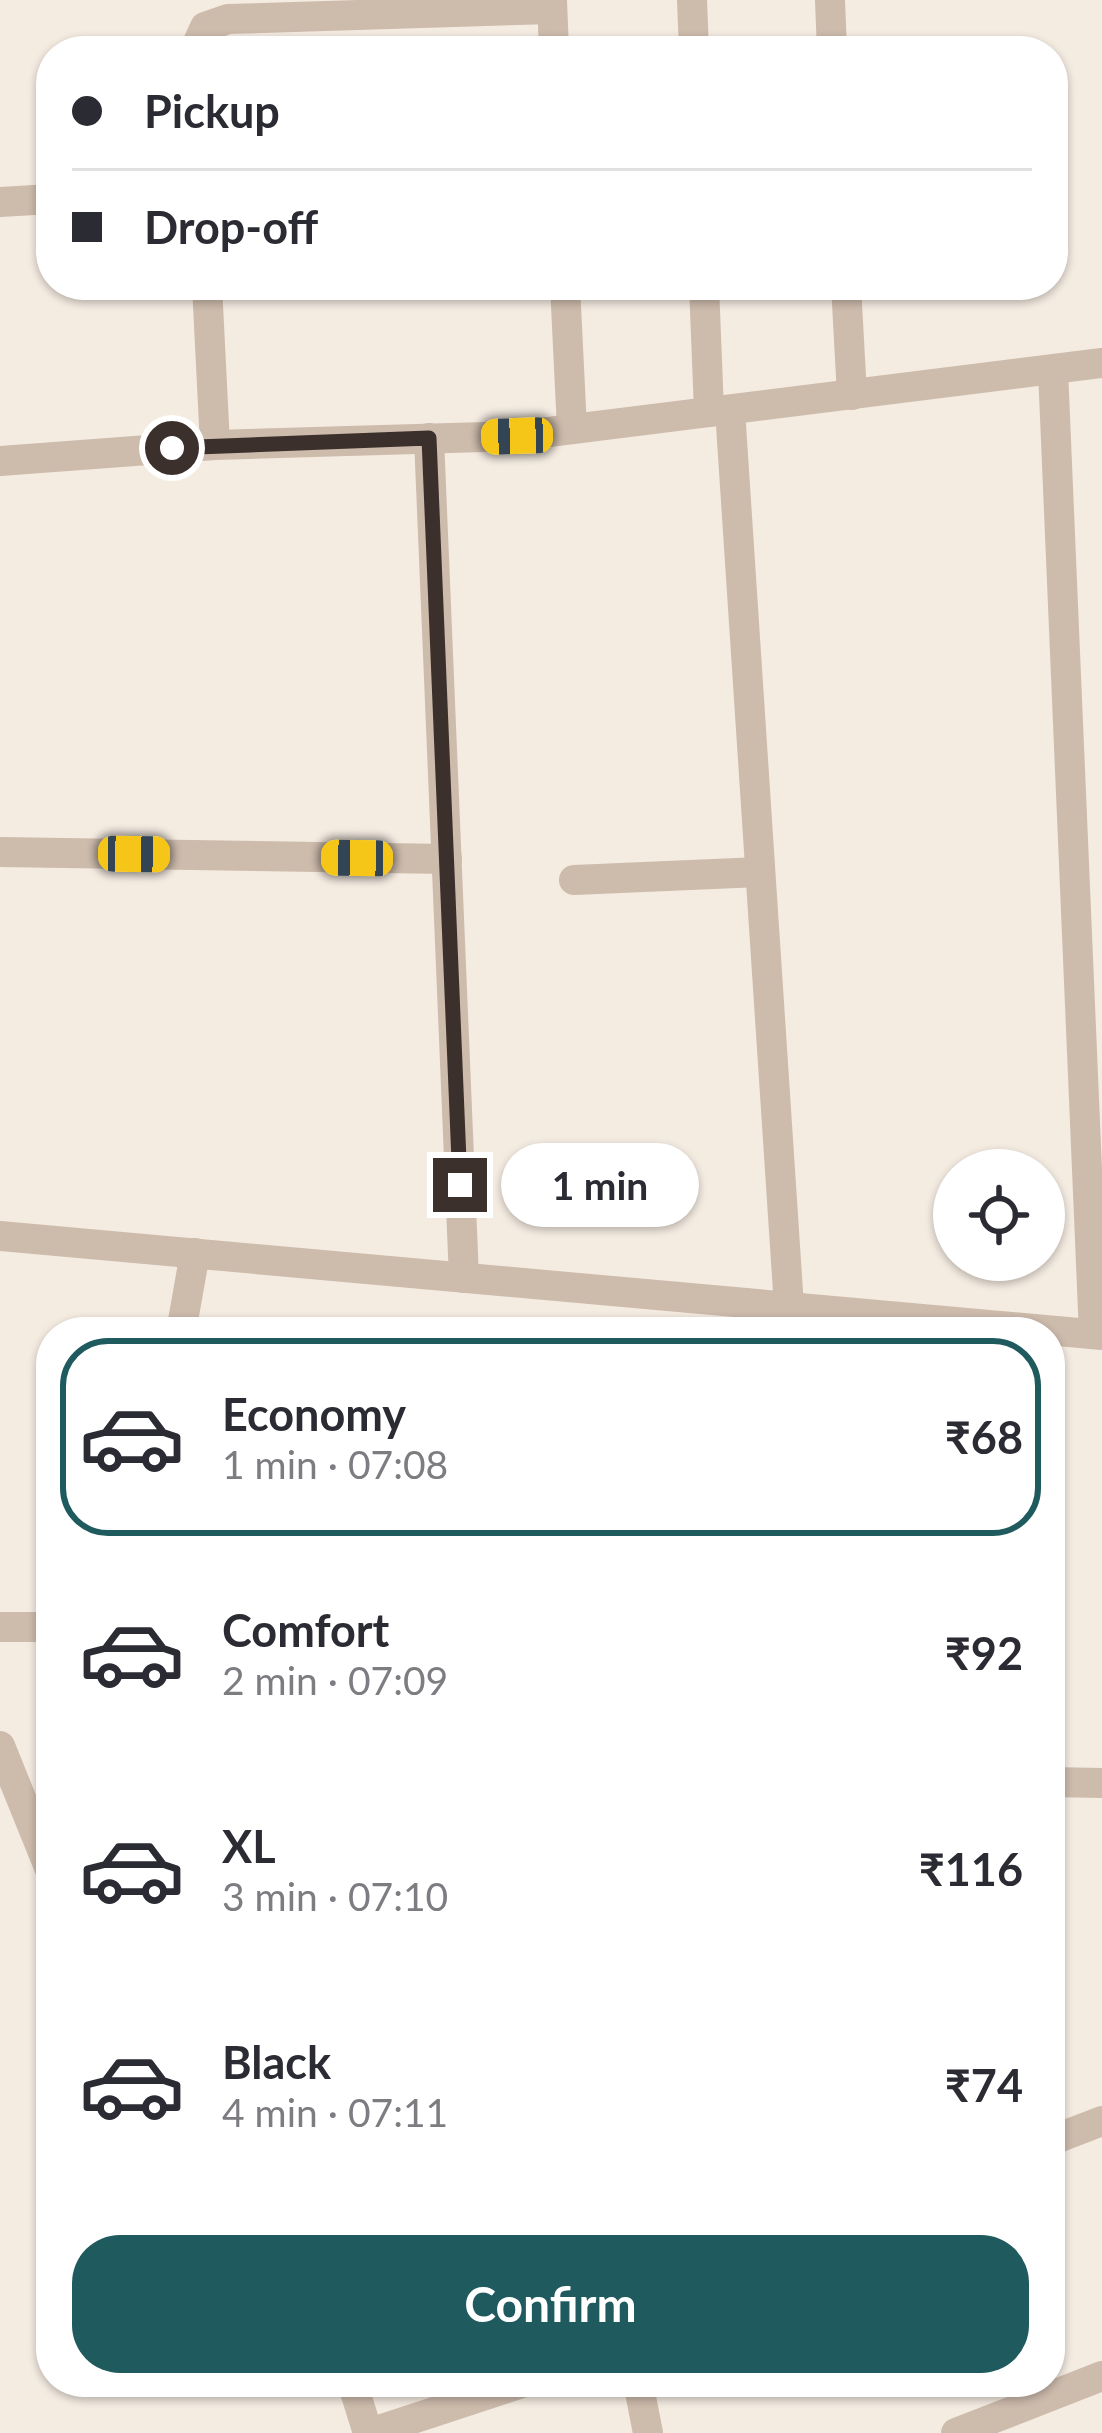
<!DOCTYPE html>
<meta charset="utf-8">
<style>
:root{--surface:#fff;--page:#f2f2f3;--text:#2b2b33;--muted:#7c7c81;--line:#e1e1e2;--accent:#1f5a5e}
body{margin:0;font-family:Lato,sans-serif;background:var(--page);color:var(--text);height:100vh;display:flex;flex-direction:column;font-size:45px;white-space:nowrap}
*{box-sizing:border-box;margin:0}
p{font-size:39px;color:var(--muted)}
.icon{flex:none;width:66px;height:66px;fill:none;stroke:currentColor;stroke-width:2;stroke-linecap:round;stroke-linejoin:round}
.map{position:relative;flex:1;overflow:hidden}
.side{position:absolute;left:36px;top:1317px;width:1029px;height:1080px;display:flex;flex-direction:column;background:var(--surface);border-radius:48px;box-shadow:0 3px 9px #0004}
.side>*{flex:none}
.hud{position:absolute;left:36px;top:36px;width:1032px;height:264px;border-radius:48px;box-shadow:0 3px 9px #0004;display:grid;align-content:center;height:264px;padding:0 36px;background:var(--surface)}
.fabs{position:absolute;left:933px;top:1149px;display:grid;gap:24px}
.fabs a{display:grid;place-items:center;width:132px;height:132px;border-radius:50%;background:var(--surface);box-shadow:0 3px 9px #0004;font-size:60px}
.end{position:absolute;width:54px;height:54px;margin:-27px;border:15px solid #3b302b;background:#fff;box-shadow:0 0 0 6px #fff}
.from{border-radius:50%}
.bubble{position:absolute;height:84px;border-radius:42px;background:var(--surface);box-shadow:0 3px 9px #0004;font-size:39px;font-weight:700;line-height:84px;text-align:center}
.car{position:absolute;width:36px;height:72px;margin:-36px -18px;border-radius:15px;box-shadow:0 0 9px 3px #0007;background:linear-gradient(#f5c518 24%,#345 0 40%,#f5c518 0 76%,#345 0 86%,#f5c518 0)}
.hud b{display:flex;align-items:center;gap:42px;height:114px;font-size:45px}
.hud b+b{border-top:3px solid var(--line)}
.hud i{width:30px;height:30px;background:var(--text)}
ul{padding:21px 0 0;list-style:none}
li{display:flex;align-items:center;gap:36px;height:198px;margin:0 24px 18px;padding:0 12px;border:6px solid transparent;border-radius:48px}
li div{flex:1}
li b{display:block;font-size:45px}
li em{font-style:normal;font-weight:700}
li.selected{border-color:var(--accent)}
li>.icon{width:108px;height:108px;stroke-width:1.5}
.primary-button{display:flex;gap:24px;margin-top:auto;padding:24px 36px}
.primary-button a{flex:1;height:138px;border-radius:48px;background:var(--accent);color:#fff;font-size:48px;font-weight:700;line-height:138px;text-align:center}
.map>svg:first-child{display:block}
</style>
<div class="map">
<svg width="1102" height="2433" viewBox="0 0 1102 2433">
<rect width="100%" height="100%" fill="#f4ebe1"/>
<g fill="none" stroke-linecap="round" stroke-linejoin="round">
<g stroke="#cdbbac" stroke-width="30">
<polyline points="552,0 554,51"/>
<polyline points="692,0 694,51"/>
<polyline points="830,0 832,51"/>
<polyline points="194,51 205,27 228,19 552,9"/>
<polyline points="0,202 51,199"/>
<polyline points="207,285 215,445"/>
<polyline points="565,285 572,429"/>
<polyline points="704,285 709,412"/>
<polyline points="846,285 852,395"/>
<polyline points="1053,370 1094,1334"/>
<polyline points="730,410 789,1307"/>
<polyline points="429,438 464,1278"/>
<polyline points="0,461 215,445 517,436 1102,363"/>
<polyline points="0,852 447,859"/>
<polyline points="574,880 760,872"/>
<polyline points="0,1236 1102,1335"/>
<polyline points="181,1332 195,1253"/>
<polyline points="0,1627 51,1627"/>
<polyline points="0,1746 51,1872"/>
<polyline points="1050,1782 1102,1783"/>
<polyline points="1050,2141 1102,2121"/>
<polyline points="352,2382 368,2433"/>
<polyline points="638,2382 648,2433"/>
<polyline points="370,2433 525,2382"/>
<polyline points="956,2433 1102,2376"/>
</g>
</g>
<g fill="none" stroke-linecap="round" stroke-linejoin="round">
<polyline stroke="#3b302b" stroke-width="15" points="172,448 429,438 460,1185"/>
</g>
</svg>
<div class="fabs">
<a><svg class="icon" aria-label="locate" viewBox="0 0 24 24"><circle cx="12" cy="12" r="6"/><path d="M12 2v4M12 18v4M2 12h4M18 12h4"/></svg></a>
</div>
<i class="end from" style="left:172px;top:448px"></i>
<i class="end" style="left:460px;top:1185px"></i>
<div class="bubble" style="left:501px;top:1143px;width:198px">1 min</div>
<i class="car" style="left:517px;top:436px;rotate:268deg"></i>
<i class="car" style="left:134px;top:854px;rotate:91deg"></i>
<i class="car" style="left:357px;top:858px;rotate:271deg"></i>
<div class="hud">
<b><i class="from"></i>Pickup</b>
<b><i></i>Drop-off</b>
</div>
<section class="side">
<ul>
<li class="selected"><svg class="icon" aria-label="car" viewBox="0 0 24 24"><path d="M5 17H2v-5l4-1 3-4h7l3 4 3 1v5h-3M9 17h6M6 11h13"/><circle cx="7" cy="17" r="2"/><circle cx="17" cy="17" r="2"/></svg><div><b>Economy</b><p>1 min · 07:08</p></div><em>₹68</em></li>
<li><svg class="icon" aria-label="car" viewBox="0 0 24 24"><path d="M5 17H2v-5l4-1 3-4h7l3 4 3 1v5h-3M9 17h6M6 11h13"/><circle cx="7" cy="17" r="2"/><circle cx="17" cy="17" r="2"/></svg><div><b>Comfort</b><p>2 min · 07:09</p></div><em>₹92</em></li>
<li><svg class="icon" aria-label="car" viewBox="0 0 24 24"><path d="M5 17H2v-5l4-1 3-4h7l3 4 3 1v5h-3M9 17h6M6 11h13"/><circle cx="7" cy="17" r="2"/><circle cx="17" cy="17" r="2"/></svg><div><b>XL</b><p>3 min · 07:10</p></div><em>₹116</em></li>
<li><svg class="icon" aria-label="car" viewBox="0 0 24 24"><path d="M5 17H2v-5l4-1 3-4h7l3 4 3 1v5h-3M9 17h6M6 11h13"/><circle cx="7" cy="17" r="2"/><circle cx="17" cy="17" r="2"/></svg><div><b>Black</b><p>4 min · 07:11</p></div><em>₹74</em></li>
</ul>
<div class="primary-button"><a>Confirm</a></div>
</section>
</div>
